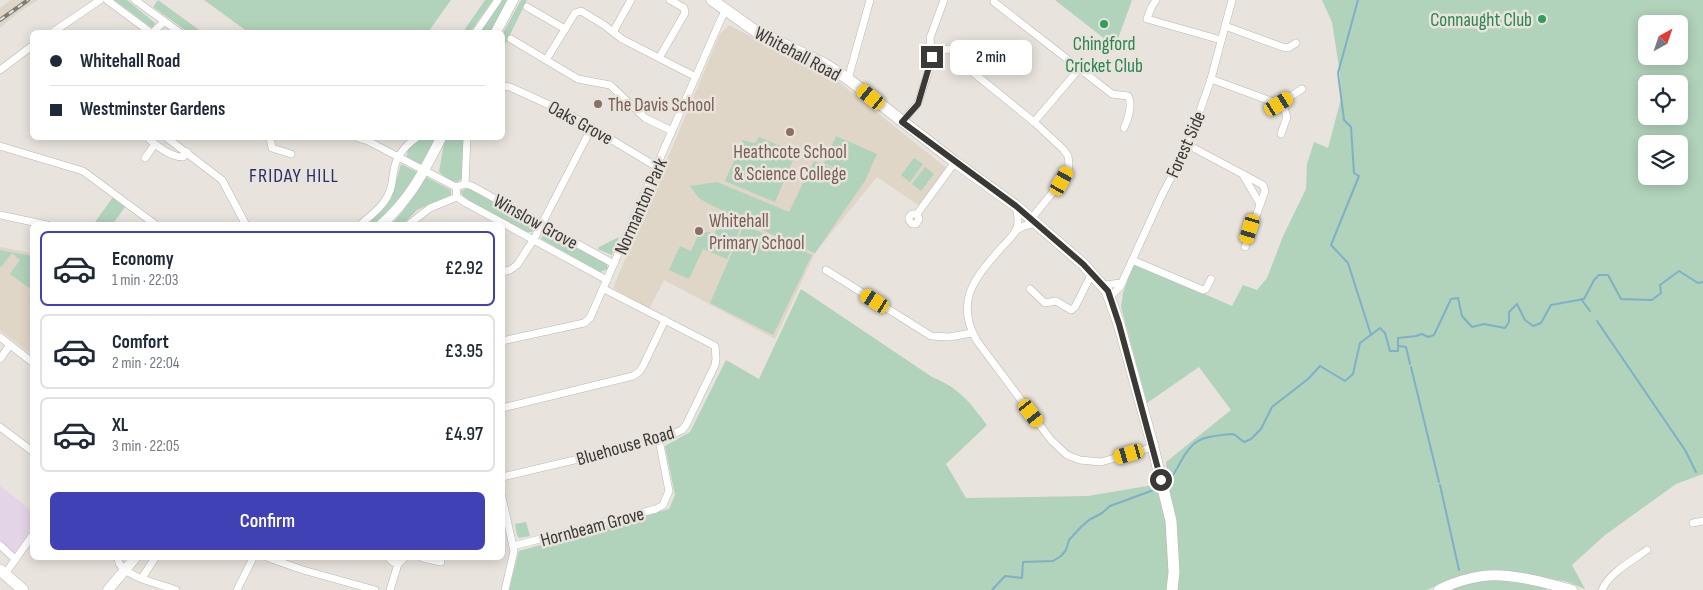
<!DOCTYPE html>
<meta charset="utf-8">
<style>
:root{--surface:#fff;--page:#f2f2f3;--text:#1f2937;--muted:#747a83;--line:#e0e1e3;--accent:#4141b6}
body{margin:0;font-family:"Sofia Sans Condensed",sans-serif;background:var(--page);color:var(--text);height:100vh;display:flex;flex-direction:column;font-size:19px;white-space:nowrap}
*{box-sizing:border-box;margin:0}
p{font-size:16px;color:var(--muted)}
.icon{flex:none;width:28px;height:28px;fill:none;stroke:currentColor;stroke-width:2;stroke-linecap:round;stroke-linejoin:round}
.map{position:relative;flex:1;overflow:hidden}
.side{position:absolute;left:30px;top:222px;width:475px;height:338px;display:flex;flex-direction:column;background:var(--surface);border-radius:8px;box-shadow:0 2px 12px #0003}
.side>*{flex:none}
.guide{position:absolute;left:30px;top:30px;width:475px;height:110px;border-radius:8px;box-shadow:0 2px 12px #0003;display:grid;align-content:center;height:110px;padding:0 20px;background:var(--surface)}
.needle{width:32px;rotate:40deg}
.buttons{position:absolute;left:1638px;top:15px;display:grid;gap:10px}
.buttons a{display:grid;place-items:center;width:50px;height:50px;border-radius:8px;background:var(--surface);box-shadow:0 2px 12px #0003;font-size:25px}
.end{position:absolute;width:22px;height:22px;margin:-11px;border:6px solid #3b3936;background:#fff;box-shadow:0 0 0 2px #fff}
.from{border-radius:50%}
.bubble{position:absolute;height:35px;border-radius:8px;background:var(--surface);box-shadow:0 2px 12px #0003;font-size:16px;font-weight:600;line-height:35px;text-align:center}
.car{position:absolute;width:15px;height:30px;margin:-15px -8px;border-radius:6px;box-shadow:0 0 4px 1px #0007;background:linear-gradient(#f5c518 24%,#345 0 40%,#f5c518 0 76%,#345 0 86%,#f5c518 0)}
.guide b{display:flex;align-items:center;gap:18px;height:48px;font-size:19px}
.guide b+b{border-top:1px solid var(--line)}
.guide i{width:12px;height:12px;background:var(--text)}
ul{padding:9px 0 0;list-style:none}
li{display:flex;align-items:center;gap:15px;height:75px;margin:0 10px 8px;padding:0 10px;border:2px solid var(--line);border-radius:8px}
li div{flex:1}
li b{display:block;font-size:19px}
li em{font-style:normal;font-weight:600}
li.selected{border-color:var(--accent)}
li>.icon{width:45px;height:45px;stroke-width:1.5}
.cta{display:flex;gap:10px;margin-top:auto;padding:10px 20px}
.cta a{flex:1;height:58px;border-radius:8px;background:var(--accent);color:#fff;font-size:20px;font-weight:600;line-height:58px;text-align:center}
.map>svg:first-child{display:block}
</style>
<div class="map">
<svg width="1703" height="590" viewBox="0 0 1703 590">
<rect width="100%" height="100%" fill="#e8e3dc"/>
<polygon fill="#e3d4e7" points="0,486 32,511 32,530 13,555 0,543"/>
<g fill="#dfd6c8">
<polygon points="11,0 38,0 19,12 0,28 0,8"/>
<polygon points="729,25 840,83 949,170 921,207 877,177 815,253 775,339 664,280 649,309 613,288 720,34"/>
<polygon points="0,247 32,253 32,355 0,330"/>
</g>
<g fill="#b1d2bb" fill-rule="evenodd">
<polygon points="114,0 127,0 155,23 152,28"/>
<polygon points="158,0 202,32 188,32 153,7"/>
<polygon points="204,0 451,0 428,32 248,32"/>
<polygon points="485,0 493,0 470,32 463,32"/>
<polygon points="500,0 509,0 492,32 479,32"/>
<polygon points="521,0 527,0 503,49 503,33"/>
<polygon points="1055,0 1132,0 1115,47"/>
<path d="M1322,0H1703V474L1676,484L1605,535L1572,565L1585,589L1568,582L1528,574L1453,578L1427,590H1177L1166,462L1231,410L1199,367L1147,403L1121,307L1123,293L1134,263L1232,306L1243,285L1257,290L1267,278L1284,234L1306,189L1307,164L1314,142L1328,148L1341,99L1340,74L1332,22ZM1646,24H1679V56H1646ZM1646,84H1679V116H1646ZM1646,144H1679V176H1646Z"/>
<polygon points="836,136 877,154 865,181 815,253 773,235 707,203 699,198 690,186 717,182 789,212 814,161 849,174 824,163"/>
<polygon points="759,137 796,153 775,202 725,181 743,140 753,143 756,142"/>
<path d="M421,138H438L425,162L420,164L407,157C406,147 414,143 421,138Z"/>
<polygon points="447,138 464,138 462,179 457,182 449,180 439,172 444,143"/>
<polygon points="914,158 923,164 910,182 901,175"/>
<polygon points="401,164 417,172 404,195 373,225 367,225 391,199"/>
<polygon points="925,167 934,174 921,191 912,184"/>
<polygon points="426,177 451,190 451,195 417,210 402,225 391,225 403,211"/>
<polygon points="468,188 535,224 532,232 527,232 463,198 461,191"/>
<polygon points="113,197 125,207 112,225 93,225"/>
<polygon points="721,220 740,229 727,259 703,249 689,279 669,270 680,246 691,251 699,233 710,232 713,237"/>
<polygon points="744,225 812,255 773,335 710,303"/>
<polygon points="545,231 606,262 608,269 600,272 541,239"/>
<polygon points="619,237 612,255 598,249 599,247"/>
<polygon points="0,250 32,256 32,290 10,274 20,260 12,253 1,267 0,266"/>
<path d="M801,289L932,377C961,389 969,402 987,425L946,464L966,498L1088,496L1159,484L1168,517L1171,568L1167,590H509L519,551L669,509L675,495L665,446L690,432L726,360L759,379Z"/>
<polygon points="526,522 530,536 519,538 517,535 515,524"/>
<polygon points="1489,578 1523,582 1548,588 1546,590 1446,590"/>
</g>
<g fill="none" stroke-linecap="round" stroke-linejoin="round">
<g stroke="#7eb1c8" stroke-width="2">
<polyline points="1358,0 1338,73 1344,120 1351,127 1354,173 1359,176 1331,245 1348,263 1371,335"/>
<polyline points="1581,299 1590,311"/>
<polyline points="1597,321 1685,450 1696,472"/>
<polyline points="1399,346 1406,347 1410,364"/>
<polyline points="1411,367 1439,482"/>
<path d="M1167,482C1173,477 1176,470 1180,463C1194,436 1204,437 1232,434L1235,435L1244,442L1251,439L1261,429L1272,407L1308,379L1320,366L1345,381L1353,374L1360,343L1380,328L1385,333L1390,351H1398V338L1416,336L1422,334L1428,337L1434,335L1451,299L1458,298L1462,316L1472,327L1484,324L1505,328L1509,322V312L1517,304L1525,320L1533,326L1541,323L1551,305L1584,299L1594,280L1599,275H1608L1621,299L1652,300L1661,293L1660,285L1679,271L1698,283L1703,282"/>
<polyline points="1440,485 1459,570"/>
<polyline points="992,590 1005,576 1022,578 1023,562 1053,561 1061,556 1066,550 1069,540 1081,527 1089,520 1102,513 1110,506 1159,488"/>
</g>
<g stroke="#bbb7af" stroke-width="8">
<g id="street">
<polyline points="107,0 150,32"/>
<polyline points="135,0 179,32"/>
<polyline points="1156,0 1151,8 1147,19 1221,40"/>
<path d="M994,2L1112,94L1128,96C1133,104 1128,120 1124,128"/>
<polyline points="527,7 565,29"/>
<polyline points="1225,26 1282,47 1288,48 1296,43"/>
<polyline points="53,32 100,0"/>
<polyline points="153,32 164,22"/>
<polyline points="476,32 498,0"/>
<polyline points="613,32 631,0"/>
<polyline points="511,39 546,60"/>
<polyline points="932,51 951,49 966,55"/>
<polyline points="659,58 685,13 684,8 670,0"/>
<polyline points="965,66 1034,122 1063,149 1068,156 1069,164 1068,171 1062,181 1031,219"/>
<polyline points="0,70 32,46"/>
<polyline points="848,79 870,0"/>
<polyline points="1211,79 1279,104 1302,89"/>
<polyline points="502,86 510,87 567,113 657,167"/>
<polyline points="1279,104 1284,108 1287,117 1281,134"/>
<polyline points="902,122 918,103 931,64 932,57 930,38 944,0"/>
<polyline points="1034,122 1079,69"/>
<polyline points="672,131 645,118 610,85 578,79 546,60 575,13 581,11 604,25 622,39 696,77"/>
<path d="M148,138C156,146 171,157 183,157L187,152"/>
<polyline points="167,138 222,180 246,225"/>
<polyline points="270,138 272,148 291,154"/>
<polyline points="358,138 368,141 456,187 465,184 472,186 614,264"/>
<polyline points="1188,145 1263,185 1265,191 1245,247"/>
<polyline points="0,146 83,171 156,225"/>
<polyline points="145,158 155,144"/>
<polyline points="1243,175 1260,204"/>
<polyline points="465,184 467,138"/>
<polyline points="456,187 457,197 466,203 607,280"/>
<path d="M1016,207C1018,214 1019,224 1016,230C1013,237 1005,243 1001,248C975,278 954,301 977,341L1051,440L1067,455L1080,460L1101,462L1153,447"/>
<polyline points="917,214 912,214 909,217 909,220 912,224 916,224 919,219 917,214 955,162"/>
<polyline points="0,215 47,225"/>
<path d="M360,225C370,216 384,206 389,193C393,185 392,178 394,170C396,156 405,146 416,138"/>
<polyline points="408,225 430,208 457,197"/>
<polyline points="1016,230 1024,226 1036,223"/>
<polyline points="1132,260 1203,290 1206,289 1211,279"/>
<polyline points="826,270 931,336 949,337 972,333"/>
<polyline points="502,272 510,270 517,265 534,239 592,127"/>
<polyline points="1103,285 1122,283"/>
<polyline points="1030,289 1045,303 1056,301 1071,310 1075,307 1092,273"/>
<polyline points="1110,297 1120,287 1162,195 1188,145 1211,79 1232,0"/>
<polyline points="0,337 32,362"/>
<polyline points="502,341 584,323 590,318 721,19 726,10"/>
<polyline points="0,359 10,345"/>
<polyline points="502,408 633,376 639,372 643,366 665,320"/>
<polyline points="0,427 32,451"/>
<polyline points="502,477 659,440 682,430 686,425 715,365 716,359 715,346 604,289"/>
<polyline points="502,497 514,551 505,590"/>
<polyline points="1693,523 1703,521"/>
<polyline points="0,545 15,559"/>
<polyline points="513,546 656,509 663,505 669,491 659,440"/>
<path d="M118,558L119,563C127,578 161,584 176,590"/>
<polyline points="269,558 303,570 375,590"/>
<polyline points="389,558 393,562 398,564"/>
<polyline points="423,558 441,562"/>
<polyline points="5,574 32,536"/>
<polyline points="142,578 155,558"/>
<polyline points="237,590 253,558"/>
<polyline points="390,590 398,564 404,558"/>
<path d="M1602,590C1608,574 1633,560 1647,550"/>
</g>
</g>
<g stroke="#bbb7af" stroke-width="11">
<g id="secondary">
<polyline points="496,32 513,0"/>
<path d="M381,225C411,198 423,173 441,138"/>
<polyline points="108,590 135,558"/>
<path d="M1439,590C1452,583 1469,578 1483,576C1508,572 1547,583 1572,590"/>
</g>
</g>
<g stroke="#bbb7af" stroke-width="12">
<g id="primary">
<polyline points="712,0 754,30 825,64 848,79 955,162 1016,206 1083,264 1107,291 1119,324 1153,447 1171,521 1174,572 1172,590"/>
<polyline points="0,570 23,590"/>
</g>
</g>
<use href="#street" stroke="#fff" stroke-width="7"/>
<use href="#secondary" stroke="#fff" stroke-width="10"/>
<use href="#primary" stroke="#fff" stroke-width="11"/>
<g stroke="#7f7c77" stroke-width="4">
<polyline id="rail" points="0,20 28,0"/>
</g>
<use href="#rail" stroke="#e8e3dc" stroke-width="2" stroke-dasharray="5.5" stroke-linecap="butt"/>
</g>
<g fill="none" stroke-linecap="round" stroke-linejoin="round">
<polyline stroke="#3b3936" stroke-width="6" points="932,57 918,104 902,122 1016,206 1083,264 1108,291 1119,324 1161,480"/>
</g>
<g fill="#2e9e5b" stroke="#e8e3dc" stroke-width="2">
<circle cx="1542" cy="19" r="5"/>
<circle cx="1104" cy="24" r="5"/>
</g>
<g fill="#8d6e63" stroke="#e8e3dc" stroke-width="2">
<circle cx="598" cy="104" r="5"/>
<circle cx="790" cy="132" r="5"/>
<circle cx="699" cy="231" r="5"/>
</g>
<g text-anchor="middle" stroke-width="5" stroke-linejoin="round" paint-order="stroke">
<g font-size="19" fill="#27864d" stroke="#e8e3dc" text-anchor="end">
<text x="1532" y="26">Connaught Club</text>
<text x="1104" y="50" text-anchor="middle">Chingford<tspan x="1104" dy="22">Cricket Club</tspan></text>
</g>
<g font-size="19" fill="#3b3936" stroke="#e8e3dc">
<text transform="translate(798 53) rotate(28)" y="7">Whitehall Road</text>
<text transform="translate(581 122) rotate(29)" y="7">Oaks Grove</text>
<text transform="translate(1185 144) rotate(-66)" y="7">Forest Side</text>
<text transform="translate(640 206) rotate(-66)" y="7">Normanton Park</text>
<text transform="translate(536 221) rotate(29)" y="7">Winslow Grove</text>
<text transform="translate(625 445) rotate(-16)" y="7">Bluehouse Road</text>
<text transform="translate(592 526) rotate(-15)" y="7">Hornbeam Grove</text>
</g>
<g font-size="19" fill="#785e54" stroke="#e8e3dc" text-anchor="start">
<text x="608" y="111">The Davis School</text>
<text x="790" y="158" text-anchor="middle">Heathcote School<tspan x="790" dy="22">&amp; Science College</tspan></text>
<text x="709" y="227">Whitehall<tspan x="709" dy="22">Primary School</tspan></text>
</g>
<g font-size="20" letter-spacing="1" fill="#2b2f69" stroke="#e8e3dc">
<text x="294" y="182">FRIDAY HILL</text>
</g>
</g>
</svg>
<div class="buttons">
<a><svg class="needle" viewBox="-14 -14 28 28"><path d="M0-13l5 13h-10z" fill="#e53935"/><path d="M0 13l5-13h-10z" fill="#747a83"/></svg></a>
<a><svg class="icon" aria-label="locate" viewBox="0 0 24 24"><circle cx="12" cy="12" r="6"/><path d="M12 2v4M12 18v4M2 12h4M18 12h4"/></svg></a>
<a><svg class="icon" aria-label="layers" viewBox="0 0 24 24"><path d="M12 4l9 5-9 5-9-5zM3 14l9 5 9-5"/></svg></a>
</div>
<i class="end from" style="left:1161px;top:480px"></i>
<i class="end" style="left:932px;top:57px"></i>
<div class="bubble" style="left:950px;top:40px;width:82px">2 min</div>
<i class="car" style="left:871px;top:97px;rotate:309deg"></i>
<i class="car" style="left:1279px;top:104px;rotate:58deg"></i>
<i class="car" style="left:1062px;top:181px;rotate:29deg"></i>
<i class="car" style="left:1250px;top:229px;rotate:197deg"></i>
<i class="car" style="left:875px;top:301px;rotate:302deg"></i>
<i class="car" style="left:1031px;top:413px;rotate:143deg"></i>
<i class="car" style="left:1129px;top:454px;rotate:254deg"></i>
<div class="guide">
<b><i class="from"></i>Whitehall Road</b>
<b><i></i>Westminster Gardens</b>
</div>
<section class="side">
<ul>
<li class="selected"><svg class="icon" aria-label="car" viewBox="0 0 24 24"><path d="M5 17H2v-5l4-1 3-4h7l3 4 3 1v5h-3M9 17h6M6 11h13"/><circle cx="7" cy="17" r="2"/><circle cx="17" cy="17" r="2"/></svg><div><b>Economy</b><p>1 min · 22:03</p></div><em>£2.92</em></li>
<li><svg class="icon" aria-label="car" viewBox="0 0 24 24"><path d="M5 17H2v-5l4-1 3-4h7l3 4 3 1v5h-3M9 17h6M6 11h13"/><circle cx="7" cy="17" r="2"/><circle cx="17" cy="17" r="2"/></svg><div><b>Comfort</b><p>2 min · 22:04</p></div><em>£3.95</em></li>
<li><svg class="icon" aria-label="car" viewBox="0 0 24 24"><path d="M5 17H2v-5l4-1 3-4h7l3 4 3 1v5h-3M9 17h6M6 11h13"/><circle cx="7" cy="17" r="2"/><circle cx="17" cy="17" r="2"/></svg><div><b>XL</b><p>3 min · 22:05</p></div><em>£4.97</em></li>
</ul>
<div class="cta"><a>Confirm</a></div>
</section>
</div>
